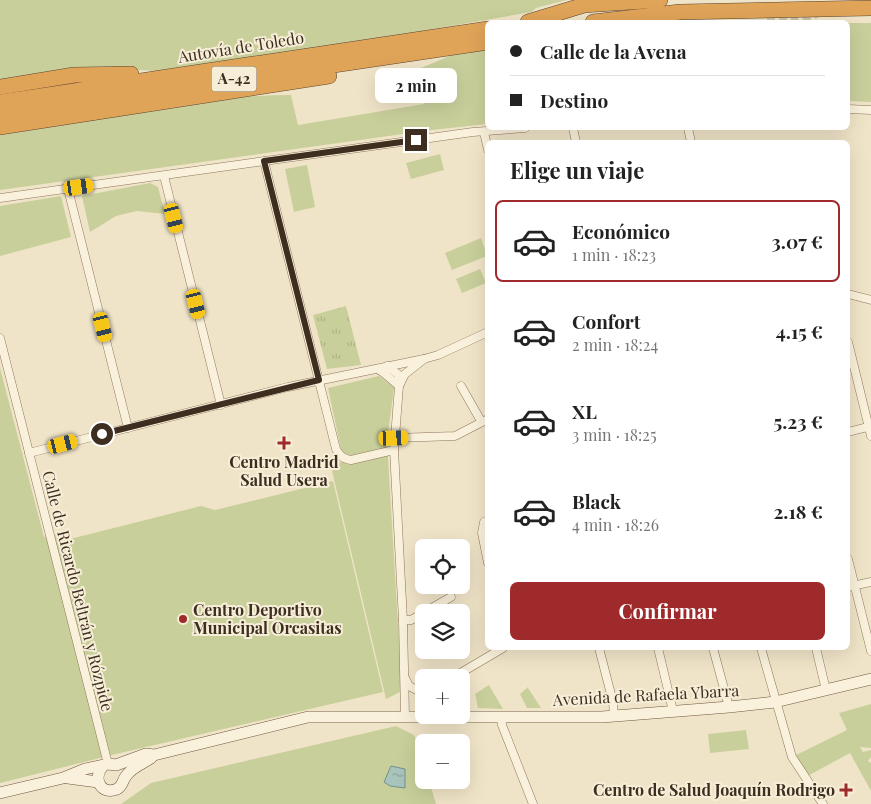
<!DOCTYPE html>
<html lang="es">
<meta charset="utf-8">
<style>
:root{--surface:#fff;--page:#f2f2f2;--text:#222;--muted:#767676;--line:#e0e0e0;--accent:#9e2a2b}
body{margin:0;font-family:"Playfair Display",serif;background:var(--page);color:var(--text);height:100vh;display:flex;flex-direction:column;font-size:19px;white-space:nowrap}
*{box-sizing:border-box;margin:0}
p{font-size:16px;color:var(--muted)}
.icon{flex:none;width:28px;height:28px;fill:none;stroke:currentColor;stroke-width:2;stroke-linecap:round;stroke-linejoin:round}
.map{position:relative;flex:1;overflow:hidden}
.side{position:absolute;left:485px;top:140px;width:365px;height:510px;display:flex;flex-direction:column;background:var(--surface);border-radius:8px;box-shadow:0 5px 20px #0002}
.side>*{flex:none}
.hud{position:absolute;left:485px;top:20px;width:365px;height:110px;border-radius:8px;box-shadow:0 5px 20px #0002;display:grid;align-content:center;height:110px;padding:0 25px;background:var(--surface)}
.buttons{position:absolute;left:415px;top:539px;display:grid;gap:10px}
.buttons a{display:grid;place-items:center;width:55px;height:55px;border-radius:8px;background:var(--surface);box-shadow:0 5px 20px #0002;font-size:25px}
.end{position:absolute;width:22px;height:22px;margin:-11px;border:6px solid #3d2e20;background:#fff;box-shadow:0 0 0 2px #fff}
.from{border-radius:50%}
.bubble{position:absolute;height:35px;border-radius:8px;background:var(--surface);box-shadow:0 5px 20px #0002;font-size:16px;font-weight:700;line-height:35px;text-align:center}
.car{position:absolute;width:15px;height:30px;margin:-15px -8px;border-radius:6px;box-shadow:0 0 4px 1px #0007;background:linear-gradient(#f5c518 24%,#345 0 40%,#f5c518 0 76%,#345 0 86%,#f5c518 0)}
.hud b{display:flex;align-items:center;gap:18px;height:48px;font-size:19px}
.hud b+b{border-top:1px solid var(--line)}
.hud i{width:12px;height:12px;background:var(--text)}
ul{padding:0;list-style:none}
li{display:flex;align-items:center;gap:15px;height:82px;margin:0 10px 8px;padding:0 15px;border:2px solid transparent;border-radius:8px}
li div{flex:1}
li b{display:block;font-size:19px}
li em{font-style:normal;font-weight:700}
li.current{border-color:var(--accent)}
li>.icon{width:45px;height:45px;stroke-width:1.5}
h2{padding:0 25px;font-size:22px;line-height:60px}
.primary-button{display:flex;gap:10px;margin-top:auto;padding:10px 25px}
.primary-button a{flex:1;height:58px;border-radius:8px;background:var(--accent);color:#fff;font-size:20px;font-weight:700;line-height:58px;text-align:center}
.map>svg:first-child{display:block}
</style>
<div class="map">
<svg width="871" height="804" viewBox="0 0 871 804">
<defs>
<pattern id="grass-tufts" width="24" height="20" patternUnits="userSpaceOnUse" patternTransform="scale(1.25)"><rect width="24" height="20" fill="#c9cf9b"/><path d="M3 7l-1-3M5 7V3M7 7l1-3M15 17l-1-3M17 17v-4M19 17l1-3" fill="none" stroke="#aeb285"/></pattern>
<pattern id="water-ripples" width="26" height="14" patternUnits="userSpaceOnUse" patternTransform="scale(1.25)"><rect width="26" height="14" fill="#a9c4bc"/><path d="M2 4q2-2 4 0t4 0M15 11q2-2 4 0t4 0" fill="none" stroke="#8ba098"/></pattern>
</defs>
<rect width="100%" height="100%" fill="#f0e4c8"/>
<polygon fill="url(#grass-tufts)" points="346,306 361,365 327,369 313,315"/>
<g fill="#c9cf9b">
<polygon points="0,0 567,0 536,8 531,12 365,41 158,71 117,69 0,83"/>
<polygon points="848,23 871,23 871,102 848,101"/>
<path d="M487,48V124L432,130L0,190V135C97,121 193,95 291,95L298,125L424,104L421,68L459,52Z"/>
<polygon points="440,154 444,170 411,179 406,163"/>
<polygon points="307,165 315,207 294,212 285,169"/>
<polygon points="150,183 158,187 165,214 137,211 116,216 90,232 82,196"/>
<polygon points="61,196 71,237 0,256 0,206"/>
<polygon points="481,238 487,256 452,270 445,253"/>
<polygon points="480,269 486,283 462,293 456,279"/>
<polygon points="0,368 44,537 57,534 66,540 201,506 215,510 333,481 383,692 116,754 0,783"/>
<polygon points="379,376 394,388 387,441 402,691 386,699 332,471 343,459 328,388"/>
<polygon points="489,685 503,709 478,708 475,694"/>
<polygon points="528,687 528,688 541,708 527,708 520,694"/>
<polygon points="871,704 871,748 860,747 863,752 871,750 871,757 868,761 871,763 871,791 850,753 804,778 792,757 847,730 839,713"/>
<polygon points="396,726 414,735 424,765 424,780 429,780 436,804 116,804 121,804 151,783"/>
<polygon points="746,730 749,749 710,753 708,734"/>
</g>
<polygon fill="url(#water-ripples)" stroke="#6f938a" points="391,766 405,769 405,788 390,786 384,782"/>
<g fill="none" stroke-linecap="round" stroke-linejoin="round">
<polyline stroke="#ccc0a6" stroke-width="8" stroke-dasharray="8 4" stroke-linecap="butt" points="767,22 792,22 817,14"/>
<g stroke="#8d765c" stroke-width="9">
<g id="minor">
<polyline points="848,109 871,110"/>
<polyline points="573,128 576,142"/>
<polyline points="688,128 691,142"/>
<polyline points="484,132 488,150"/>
<path d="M264,161L336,449C340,456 343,459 351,460L394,450"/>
<polyline points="164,176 221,405"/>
<polyline points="68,189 128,428"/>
<polyline points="0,198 473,132 525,128"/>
<polyline points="848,294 871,300"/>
<polyline points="0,338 108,764"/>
<polyline points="848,342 871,436"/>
<polyline points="387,366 399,375 399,386 394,450 403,620 405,716"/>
<polyline points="378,369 385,374 399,386"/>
<polyline points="400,384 405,374 424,359 438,355 488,332"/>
<polyline points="461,386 481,421"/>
<polyline points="848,432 871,426"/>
<polyline points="395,438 455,436 488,419"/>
<polyline points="29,453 288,387 424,359"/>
<polyline points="488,521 484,522 482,533 488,563"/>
<polyline points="848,559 871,651"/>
<polyline points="848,587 871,582"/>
<polyline points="403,620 411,620 451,597"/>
<polyline points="599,648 613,702 614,716"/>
<polyline points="658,648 673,711"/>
<polyline points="713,648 729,707"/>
<polyline points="761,648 792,757 823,804"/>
<polyline points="816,648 826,690"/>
<polyline points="405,678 409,686 424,694"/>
<polyline points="452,678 503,648"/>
<polyline points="501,717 502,725 533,804"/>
</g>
</g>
<g stroke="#6f573f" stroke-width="12">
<g id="secondary">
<path d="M103,766C92,778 101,796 117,789C123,786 122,781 126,776C132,767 142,764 151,758"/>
<polyline points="68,778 98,782"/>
<polyline points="0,793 63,778 85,769 108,764 116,765 146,754 154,755 308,717 602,717 729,707 775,702 871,679"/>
</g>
</g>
<g stroke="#5b4430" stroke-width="16">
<g id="motorway">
<polyline points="528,22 584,5 660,0"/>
<polyline points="593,22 680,12 871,8"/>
<polyline points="0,87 74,75 131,74"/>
<polyline points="0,102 488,29"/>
<polyline points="0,115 488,42"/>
<polyline points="0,127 329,76"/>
</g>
</g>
<use href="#minor" stroke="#faf1dc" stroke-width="8"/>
<use href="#secondary" stroke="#faf1dc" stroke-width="11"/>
<use href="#motorway" stroke="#e0a458" stroke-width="15"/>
</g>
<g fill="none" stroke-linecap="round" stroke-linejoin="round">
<polyline stroke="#3d2e20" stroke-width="6" points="102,434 319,380 264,161 416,140"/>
</g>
<g fill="#9e2a2b" stroke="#f7eed8" stroke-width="2">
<path d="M281.5 435.5h5v5h5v5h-5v5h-5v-5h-5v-5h5z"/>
<circle cx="183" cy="619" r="5"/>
<path d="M843.5 782.5h5v5h5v5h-5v5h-5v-5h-5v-5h5z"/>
</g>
<g text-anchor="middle" stroke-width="4" stroke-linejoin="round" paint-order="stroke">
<rect fill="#f7eed8" stroke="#756857" stroke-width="1" x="211.5" y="66.5" width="45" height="25" rx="4"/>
<g font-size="15" font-weight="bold" fill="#3d2e20">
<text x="234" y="84">A-42</text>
</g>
<g font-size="16" fill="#3d2e20" stroke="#f7eed8">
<text transform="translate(241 47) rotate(-9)" y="6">Autovía de Toledo</text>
<text transform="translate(78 591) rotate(76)" y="6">Calle de Ricardo Beltrán y Rózpide</text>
<text transform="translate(646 695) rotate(-3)" y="6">Avenida de Rafaela Ybarra</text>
</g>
<g font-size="16" font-weight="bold" fill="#3d2e20" stroke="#f7eed8">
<text x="284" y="468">Centro Madrid<tspan x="284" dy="18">Salud Usera</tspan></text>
<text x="193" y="616" text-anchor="start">Centro Deportivo<tspan x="193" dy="18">Municipal Orcasitas</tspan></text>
<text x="835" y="796" text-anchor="end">Centro de Salud Joaquín Rodrigo</text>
</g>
</g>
</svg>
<div class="buttons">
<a><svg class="icon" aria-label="locate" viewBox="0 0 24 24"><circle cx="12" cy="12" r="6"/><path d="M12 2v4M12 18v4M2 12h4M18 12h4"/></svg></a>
<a><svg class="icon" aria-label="layers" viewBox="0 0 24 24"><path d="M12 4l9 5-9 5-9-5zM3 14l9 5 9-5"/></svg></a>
<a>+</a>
<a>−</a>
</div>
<i class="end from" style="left:102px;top:434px"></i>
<i class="end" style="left:416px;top:140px"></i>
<div class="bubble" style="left:375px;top:68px;width:82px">2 min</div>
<i class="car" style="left:79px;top:187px;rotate:82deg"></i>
<i class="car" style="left:174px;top:218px;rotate:166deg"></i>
<i class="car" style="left:196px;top:304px;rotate:166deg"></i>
<i class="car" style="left:103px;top:327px;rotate:166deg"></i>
<i class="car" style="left:394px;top:438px;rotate:88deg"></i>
<i class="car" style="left:63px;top:444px;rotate:76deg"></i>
<div class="hud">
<b><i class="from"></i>Calle de la Avena</b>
<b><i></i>Destino</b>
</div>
<section class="side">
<h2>Elige un viaje</h2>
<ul>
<li class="current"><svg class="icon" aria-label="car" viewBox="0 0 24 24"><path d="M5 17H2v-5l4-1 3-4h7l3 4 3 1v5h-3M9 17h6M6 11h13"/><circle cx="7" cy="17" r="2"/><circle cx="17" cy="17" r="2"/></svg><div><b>Económico</b><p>1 min · 18:23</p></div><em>3.07 €</em></li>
<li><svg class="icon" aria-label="car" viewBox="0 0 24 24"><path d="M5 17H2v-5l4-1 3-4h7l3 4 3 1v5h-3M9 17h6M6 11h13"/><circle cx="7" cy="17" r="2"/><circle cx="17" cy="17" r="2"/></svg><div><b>Confort</b><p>2 min · 18:24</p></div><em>4.15 €</em></li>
<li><svg class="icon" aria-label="car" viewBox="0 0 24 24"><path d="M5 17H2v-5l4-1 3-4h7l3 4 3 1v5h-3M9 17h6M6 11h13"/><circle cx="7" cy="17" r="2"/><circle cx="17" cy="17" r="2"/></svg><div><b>XL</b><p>3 min · 18:25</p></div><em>5.23 €</em></li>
<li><svg class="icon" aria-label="car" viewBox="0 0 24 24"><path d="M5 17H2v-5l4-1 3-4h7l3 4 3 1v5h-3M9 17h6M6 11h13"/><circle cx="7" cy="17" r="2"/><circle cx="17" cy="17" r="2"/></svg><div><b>Black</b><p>4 min · 18:26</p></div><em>2.18 €</em></li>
</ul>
<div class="primary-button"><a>Confirmar</a></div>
</section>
</div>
